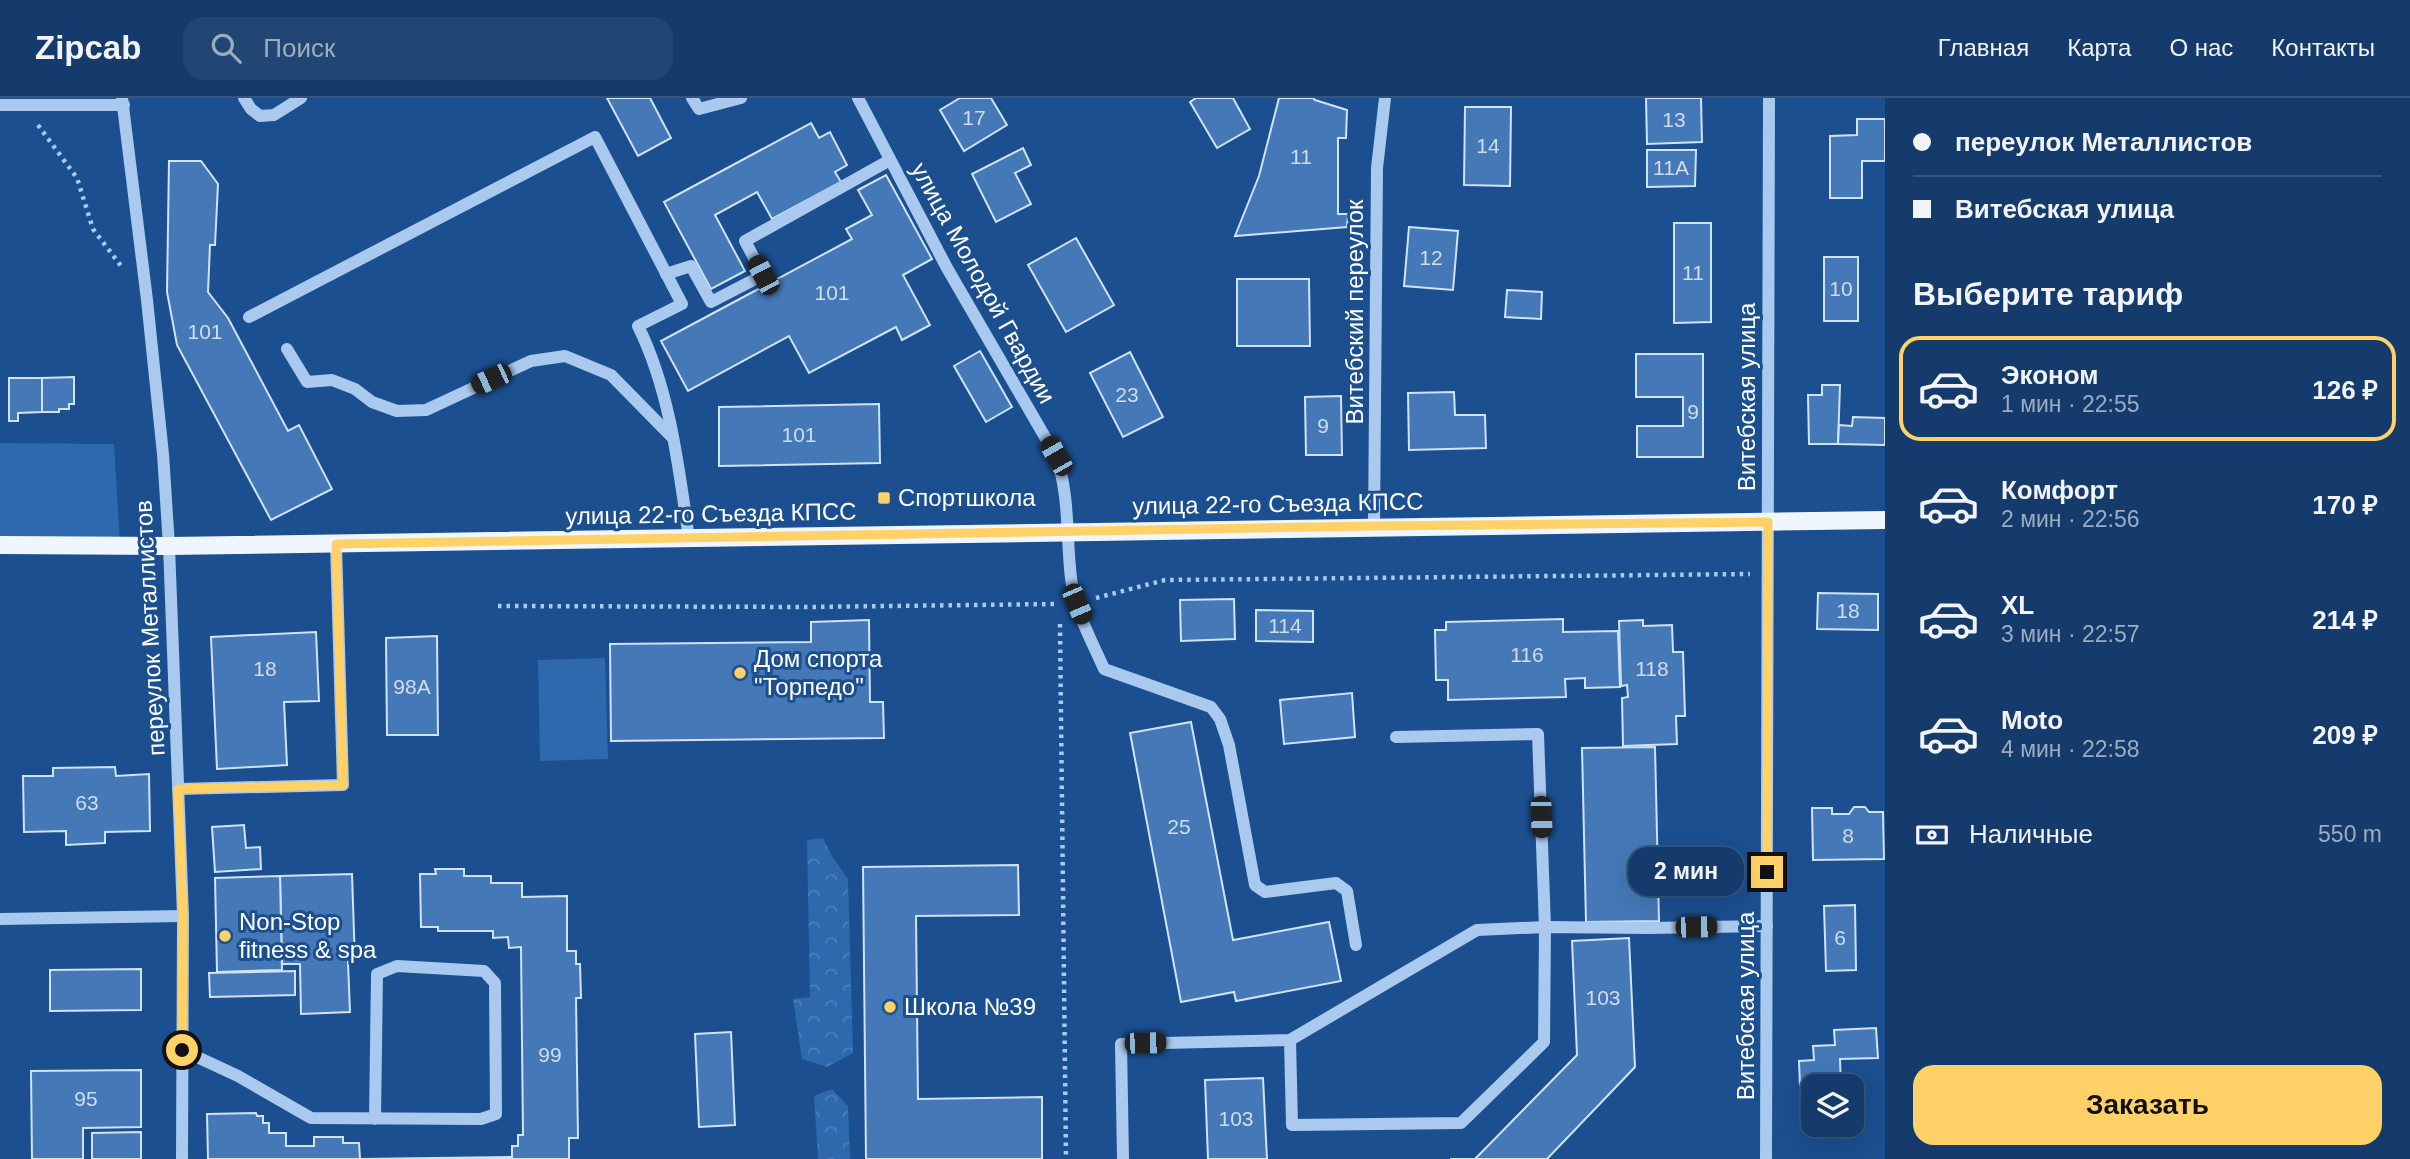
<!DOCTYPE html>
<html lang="ru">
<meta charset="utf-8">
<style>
:root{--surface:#143b6b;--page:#214673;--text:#f1f3f6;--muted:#9dadc1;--line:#33557e;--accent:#ffd166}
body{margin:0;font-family:Arial,sans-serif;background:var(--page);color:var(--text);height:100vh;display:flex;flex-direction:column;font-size:26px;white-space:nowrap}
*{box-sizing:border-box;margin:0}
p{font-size:23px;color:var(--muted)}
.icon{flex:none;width:38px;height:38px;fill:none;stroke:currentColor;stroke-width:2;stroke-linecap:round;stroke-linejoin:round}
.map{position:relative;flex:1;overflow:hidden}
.drawer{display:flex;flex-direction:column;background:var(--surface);width:525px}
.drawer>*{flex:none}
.hud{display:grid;align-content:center;height:154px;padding:0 28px;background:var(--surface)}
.buttons{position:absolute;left:1801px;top:976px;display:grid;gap:14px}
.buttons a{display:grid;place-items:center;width:63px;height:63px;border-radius:14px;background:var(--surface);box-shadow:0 7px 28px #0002,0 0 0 2px var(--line);font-size:35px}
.end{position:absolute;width:32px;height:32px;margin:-16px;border:9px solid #ffd166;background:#111;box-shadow:0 0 0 4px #111}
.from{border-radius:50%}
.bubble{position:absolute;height:49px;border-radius:21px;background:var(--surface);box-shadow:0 7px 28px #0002,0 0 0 2px var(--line);font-size:23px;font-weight:800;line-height:49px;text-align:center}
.car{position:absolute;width:21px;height:42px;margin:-21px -10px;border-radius:9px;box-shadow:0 0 5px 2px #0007;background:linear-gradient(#222 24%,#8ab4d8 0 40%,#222 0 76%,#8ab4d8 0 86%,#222 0)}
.hud b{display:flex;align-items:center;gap:24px;height:66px;font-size:26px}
.hud b+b{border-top:2px solid var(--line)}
.hud i{width:18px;height:18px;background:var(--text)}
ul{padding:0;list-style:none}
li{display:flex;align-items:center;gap:21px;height:105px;margin:0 14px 10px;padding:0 14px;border:4px solid transparent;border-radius:21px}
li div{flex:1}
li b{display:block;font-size:26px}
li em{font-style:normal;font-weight:800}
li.active{border-color:var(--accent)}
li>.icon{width:63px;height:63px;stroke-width:1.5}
h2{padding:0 28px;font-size:32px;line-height:84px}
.pay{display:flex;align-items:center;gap:18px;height:77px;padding:0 28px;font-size:26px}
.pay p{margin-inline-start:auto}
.action{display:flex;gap:14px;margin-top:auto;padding:14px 28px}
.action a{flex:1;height:80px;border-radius:21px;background:var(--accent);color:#111;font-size:28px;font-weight:800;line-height:80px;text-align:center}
header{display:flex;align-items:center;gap:42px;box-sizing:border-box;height:98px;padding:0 35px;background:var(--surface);border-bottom:2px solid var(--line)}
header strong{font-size:33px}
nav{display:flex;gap:38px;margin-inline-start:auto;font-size:24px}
.search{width:490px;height:63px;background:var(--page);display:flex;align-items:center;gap:18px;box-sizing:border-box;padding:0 24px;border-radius:21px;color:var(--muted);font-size:26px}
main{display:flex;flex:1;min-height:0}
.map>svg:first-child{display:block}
</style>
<header>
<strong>Zipcab</strong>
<div class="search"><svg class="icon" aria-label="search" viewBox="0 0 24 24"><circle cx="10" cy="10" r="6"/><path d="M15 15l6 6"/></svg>Поиск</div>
<nav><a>Главная</a><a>Карта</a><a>О нас</a><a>Контакты</a></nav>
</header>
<main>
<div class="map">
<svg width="1885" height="1061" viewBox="0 0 1885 1061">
<defs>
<pattern id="forest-crowns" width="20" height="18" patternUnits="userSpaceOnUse" patternTransform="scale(1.75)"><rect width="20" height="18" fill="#2e69ad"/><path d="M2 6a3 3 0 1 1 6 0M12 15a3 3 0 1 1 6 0" fill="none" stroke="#4d80b9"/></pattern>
</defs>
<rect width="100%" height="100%" fill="#1b4f8f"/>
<g fill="#2e69ad">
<polygon points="0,345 114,346 120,448 0,446"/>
<polygon points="605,560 608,661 540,663 538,562"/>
</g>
<g fill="url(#forest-crowns)">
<polygon points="823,740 832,758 848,781 853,955 827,969 802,961 793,901 810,899 807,742"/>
<polygon points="832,991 848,1008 850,1061 818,1061 814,998"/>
</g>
<g fill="#4478b7" stroke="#cfe3fa" stroke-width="2">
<polygon points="607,0 650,0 671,40 638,58"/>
<polygon points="960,0 991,0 1007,27 964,53 940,12"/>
<polygon points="1196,0 1233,0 1250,31 1217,50 1190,4"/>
<polygon points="1279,0 1313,0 1315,2 1347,12 1346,40 1338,40 1338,116 1348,116 1347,129 1235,138 1259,78"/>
<polygon points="1646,0 1701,0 1702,44 1647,46"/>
<polygon points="1465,9 1511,9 1510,88 1464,87"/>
<polygon points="1857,21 1885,21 1885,63 1862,63 1862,100 1830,100 1830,38 1857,37"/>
<polygon points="811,25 819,40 830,34 847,67 835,74 841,84 772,121 757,94 715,117 745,173 711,191 664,104"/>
<polygon points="1023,50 1031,67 1015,75 1031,106 996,124 972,76"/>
<polygon points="1647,52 1696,52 1695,88 1647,89"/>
<polygon points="169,63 201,63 218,86 215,147 210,147 208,194 228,220 288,333 299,327 332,391 271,422 177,247 167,194"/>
<polygon points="886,77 932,161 903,177 930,227 902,242 896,229 809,275 789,238 688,293 661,243 852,141 846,131 872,117 858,92"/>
<polygon points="1674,125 1711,125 1711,224 1674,225"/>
<polygon points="1409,129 1458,133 1453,192 1404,188"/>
<polygon points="1076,140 1114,207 1066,234 1028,167"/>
<rect x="1824" y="159" width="34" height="64"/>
<polygon points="1237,181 1309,181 1310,248 1237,248"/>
<polygon points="1507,192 1542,194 1541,221 1505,219"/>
<polygon points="980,253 1012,309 986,324 954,268"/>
<polygon points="1130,254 1163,319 1123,339 1090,275"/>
<polygon points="1636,256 1703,256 1703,359 1637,359 1637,328 1683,328 1683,299 1636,299"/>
<polygon points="74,279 74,306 69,306 69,311 59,311 59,314 42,314 42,280"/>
<polygon points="9,280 42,280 42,314 18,315 18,323 9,323"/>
<polygon points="1822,287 1840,287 1838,346 1809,346 1808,297 1822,297"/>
<polygon points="1454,294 1455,317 1485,317 1486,350 1409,352 1408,295"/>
<polygon points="1341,298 1342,357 1306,357 1305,299"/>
<polygon points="879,306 880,365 719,368 719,309"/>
<polygon points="1853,319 1885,320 1885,347 1838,346 1839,327 1852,328"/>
<polygon points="1818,495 1878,496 1878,532 1817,531"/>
<polygon points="1234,501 1235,541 1181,543 1180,502"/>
<polygon points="1256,512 1313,513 1313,544 1256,543"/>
<polygon points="1563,521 1563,534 1618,533 1620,589 1585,590 1585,580 1565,581 1566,599 1448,602 1448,582 1436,582 1435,532 1446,532 1446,524"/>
<polygon points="869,522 870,604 883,604 884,640 611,643 610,546 811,544 811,524"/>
<polygon points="1643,522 1643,528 1672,527 1673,554 1683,554 1685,618 1676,618 1677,646 1623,648 1622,600 1628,599 1627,587 1621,588 1619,523"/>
<polygon points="316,534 319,603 284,604 287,667 217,671 211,539"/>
<polygon points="437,538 438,637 387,637 386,540"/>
<polygon points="1352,595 1355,639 1284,646 1280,602"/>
<polygon points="1191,624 1233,842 1329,824 1341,883 1236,903 1234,894 1181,904 1130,635"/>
<polygon points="1655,649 1659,823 1586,824 1582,650"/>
<polygon points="115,669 116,678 149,676 150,733 105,734 105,745 66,747 66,733 24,734 23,678 53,678 53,670"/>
<polygon points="1854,709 1865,709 1869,714 1883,714 1884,761 1813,762 1812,710 1832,710 1832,716 1849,716"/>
<polygon points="244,727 246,750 260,749 261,771 215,774 212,729"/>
<polygon points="1018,767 1019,817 916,818 918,1001 1042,999 1042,1061 866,1061 863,769"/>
<polygon points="435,771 464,771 464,778 491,778 491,785 522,785 522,799 567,798 567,853 576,853 576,866 580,866 581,900 576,900 578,1040 569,1040 569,1061 208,1061 207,1016 256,1015 257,1018 263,1018 263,1025 269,1025 269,1035 286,1035 286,1048 314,1048 314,1039 343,1039 343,1045 359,1045 360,1061 512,1059 512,1048 518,1048 518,1037 523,1037 521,849 509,850 508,839 493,840 493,833 438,833 438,829 421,829 420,776 436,776"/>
<polygon points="352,776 355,864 348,864 350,914 301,916 300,866 282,866 280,778"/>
<polygon points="280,778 282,872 217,874 215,780"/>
<polygon points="1855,807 1856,872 1826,873 1824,808"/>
<polygon points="1629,840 1635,969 1547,1061 1450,1061 1475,1061 1577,957 1572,843"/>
<polygon points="141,871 141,912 50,913 50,872"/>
<polygon points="295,873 295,897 210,899 209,875"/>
<polygon points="1876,930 1878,960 1840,961 1841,989 1800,988 1799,963 1814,962 1813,948 1835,947 1834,932"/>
<polygon points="731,934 735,1027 699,1029 695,936"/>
<polygon points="141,972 141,1029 83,1030 83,1061 32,1061 31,973"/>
<polygon points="1263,980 1267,1061 1208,1061 1205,982"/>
<polygon points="141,1034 141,1061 92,1061 92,1035"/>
</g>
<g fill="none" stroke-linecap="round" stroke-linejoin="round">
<g stroke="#a9c9ee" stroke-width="4.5" stroke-dasharray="3.5 5" stroke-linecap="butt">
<polyline points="38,27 77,80 93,131 121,168"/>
<polyline points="1096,500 1165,482 1750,476"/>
<polyline points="498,508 806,509 1056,506"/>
<polyline points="1060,526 1066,1061"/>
</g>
<g stroke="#a9c9ee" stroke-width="12">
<polyline points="122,0 147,202 163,356 169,448 183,818 182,1061"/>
<polyline points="244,0 251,11 260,18 274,17 301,0"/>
<polyline points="692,0 699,11 741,0"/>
<path d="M858,0L947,170L1056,358C1070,398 1066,439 1071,480C1074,512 1092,543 1104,571L1211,609L1220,621L1229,647L1255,787L1265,794L1336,785L1347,793L1356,847"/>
<polyline points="0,7 124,7"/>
<polyline points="666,176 691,168 711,204 763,177 745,143 890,62"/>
<path d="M249,219L595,39L682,206L638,228C670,292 679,371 689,441"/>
<polyline points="287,251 307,284 332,282 355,291 372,304 397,313 426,312 531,263 565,258 611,277 671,338"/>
<polyline points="1374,428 1377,70 1385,0"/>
<polyline points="178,691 343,687 336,446"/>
<polyline points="0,821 183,818"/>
<polyline points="1290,942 1292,1027 1461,1025 1544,944 1545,829 1538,636 1396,639"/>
<polyline points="182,952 238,978 311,1020 481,1021 496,1016 495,885 484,873 397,868 377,876 375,1021"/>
<polyline points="1123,1061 1121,946 1290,942 1477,832 1545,829 1648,830 1767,828"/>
<polyline points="1766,1061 1769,0"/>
</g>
<polyline stroke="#f0f6ff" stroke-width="18" points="0,447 169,448 1885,422"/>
</g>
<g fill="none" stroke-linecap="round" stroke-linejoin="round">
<polyline stroke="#ffd166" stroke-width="9" points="182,952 183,818 178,691 343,687 336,446 1374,428 1768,424 1767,774"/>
</g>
<g fill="#ffd166" stroke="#1b4f8f" stroke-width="2.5">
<rect x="877" y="393" width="14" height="14" rx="3.5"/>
<circle cx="740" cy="575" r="7"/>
<circle cx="225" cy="838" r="7"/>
<circle cx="890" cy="909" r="7"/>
</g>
<g text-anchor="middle" stroke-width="6" stroke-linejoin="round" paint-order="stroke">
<g font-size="21" fill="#d0dded">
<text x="974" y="27">17</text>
<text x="1674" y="29">13</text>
<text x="1488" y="55">14</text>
<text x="1301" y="66">11</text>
<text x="1671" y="77">11А</text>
<text x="1431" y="167">12</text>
<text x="1693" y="182">11</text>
<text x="1841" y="198">10</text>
<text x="832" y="202">101</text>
<text x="205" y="241">101</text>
<text x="1127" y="304">23</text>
<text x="1693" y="321">9</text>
<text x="1323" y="335">9</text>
<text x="799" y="344">101</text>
<text x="1848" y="520">18</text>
<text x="1285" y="535">114</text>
<text x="1527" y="564">116</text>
<text x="265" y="578">18</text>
<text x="1652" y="578">118</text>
<text x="412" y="596">98А</text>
<text x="87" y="712">63</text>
<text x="1179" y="736">25</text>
<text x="1848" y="745">8</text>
<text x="1840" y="847">6</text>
<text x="1603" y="907">103</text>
<text x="550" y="964">99</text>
<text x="86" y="1008">95</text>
<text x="1236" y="1028">103</text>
</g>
<g font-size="24" fill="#fff" stroke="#1b4f8f">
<text transform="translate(983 185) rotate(61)" y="8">улица Молодой Гвардии</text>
<text transform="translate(1355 214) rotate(-90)" y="8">Витебский переулок</text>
<text transform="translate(1747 299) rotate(-90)" y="8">Витебская улица</text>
<text transform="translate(1278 406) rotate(-1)" y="8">улица 22-го Съезда КПСС</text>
<text transform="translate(711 416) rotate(-1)" y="8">улица 22-го Съезда КПСС</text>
<text transform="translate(150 530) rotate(-93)" y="8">переулок Металлистов</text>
<text transform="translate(1746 908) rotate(-90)" y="8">Витебская улица</text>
</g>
<g font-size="24" fill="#fff" stroke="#1b4f8f" text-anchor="start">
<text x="898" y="408">Спортшкола</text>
<text x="754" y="569">Дом спорта<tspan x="754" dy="28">"Торпедо"</tspan></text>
<text x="239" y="832">Non-Stop<tspan x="239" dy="28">fitness &amp; spa</tspan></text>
<text x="904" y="917">Школа №39</text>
</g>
</g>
</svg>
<div class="buttons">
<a><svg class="icon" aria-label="layers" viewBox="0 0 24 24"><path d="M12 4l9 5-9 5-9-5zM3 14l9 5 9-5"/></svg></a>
</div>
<i class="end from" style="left:182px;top:952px"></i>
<i class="end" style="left:1767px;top:774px"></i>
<div class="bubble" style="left:1628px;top:749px;width:116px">2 мин</div>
<i class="car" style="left:763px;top:177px;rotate:332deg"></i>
<i class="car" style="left:491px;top:281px;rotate:245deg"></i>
<i class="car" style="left:1056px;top:358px;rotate:330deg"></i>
<i class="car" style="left:1077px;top:506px;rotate:157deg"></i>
<i class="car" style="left:1541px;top:719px;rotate:178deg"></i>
<i class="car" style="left:1696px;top:829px;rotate:89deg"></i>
<i class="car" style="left:1145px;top:945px;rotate:89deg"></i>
</div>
<section class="drawer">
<div class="hud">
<b><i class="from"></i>переулок Металлистов</b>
<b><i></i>Витебская улица</b>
</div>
<h2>Выберите тариф</h2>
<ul>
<li class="active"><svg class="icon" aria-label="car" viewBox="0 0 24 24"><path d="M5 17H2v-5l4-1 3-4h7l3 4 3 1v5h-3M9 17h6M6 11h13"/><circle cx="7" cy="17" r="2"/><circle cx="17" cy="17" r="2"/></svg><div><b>Эконом</b><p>1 мин · 22:55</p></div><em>126 ₽</em></li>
<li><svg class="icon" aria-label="car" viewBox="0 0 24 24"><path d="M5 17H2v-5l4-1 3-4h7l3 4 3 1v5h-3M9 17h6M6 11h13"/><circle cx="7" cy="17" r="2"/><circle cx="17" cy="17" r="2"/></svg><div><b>Комфорт</b><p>2 мин · 22:56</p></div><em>170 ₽</em></li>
<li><svg class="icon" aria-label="car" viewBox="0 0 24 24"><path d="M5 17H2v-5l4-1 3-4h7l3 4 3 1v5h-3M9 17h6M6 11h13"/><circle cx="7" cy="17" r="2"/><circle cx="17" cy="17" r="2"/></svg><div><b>XL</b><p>3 мин · 22:57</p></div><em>214 ₽</em></li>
<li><svg class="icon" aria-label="car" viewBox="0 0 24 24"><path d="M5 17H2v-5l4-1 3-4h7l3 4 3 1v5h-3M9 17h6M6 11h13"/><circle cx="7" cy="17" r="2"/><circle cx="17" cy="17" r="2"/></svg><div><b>Moto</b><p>4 мин · 22:58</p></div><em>209 ₽</em></li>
</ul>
<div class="pay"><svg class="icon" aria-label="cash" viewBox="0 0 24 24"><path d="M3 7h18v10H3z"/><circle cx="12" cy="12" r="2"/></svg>Наличные<p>550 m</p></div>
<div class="action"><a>Заказать</a></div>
</section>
</main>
